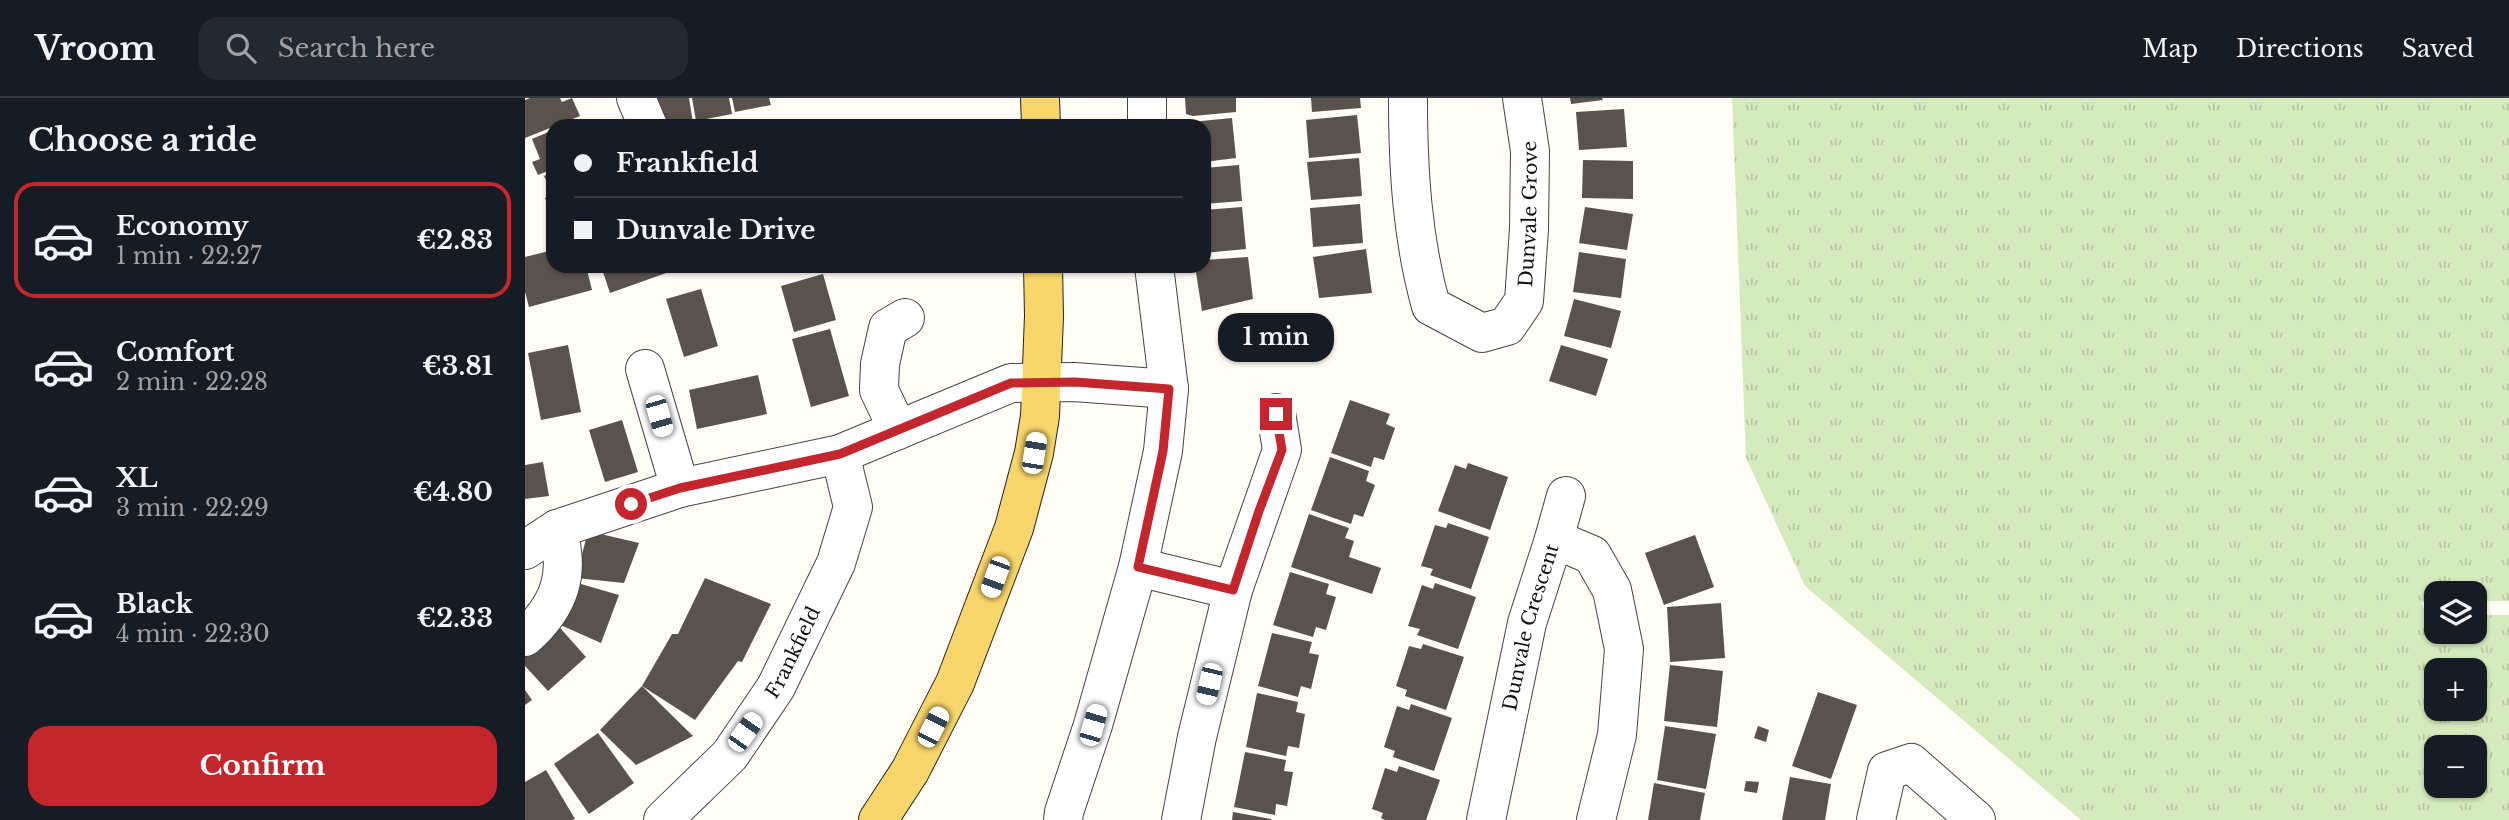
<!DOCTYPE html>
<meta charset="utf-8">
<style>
:root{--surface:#171b24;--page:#242831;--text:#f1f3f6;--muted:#9ea1a6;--line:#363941;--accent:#c4262e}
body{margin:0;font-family:"Libre Baskerville",serif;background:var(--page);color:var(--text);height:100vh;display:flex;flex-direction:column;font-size:26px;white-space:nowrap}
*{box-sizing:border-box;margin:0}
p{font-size:23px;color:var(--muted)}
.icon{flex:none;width:38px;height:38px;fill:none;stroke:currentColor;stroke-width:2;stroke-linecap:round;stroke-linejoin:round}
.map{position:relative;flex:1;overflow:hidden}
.panel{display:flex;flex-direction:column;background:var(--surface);width:525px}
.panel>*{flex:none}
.hud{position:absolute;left:21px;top:21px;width:665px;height:154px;border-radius:21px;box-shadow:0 2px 5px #0004;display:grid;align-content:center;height:154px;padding:0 28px;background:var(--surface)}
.buttons{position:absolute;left:1899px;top:483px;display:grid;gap:14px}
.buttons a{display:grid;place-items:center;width:63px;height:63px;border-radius:14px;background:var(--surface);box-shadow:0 2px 5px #0004;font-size:35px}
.end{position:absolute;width:32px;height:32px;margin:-16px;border:9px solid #c4262e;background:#fff;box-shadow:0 0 0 4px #fff}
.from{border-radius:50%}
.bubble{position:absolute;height:49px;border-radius:21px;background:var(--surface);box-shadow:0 2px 5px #0004;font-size:23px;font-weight:700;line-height:49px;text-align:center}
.car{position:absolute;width:21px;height:42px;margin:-21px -10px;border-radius:9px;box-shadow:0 0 5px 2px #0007;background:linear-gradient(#fff 24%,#345 0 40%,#fff 0 76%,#345 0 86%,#fff 0)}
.hud b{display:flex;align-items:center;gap:24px;height:66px;font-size:26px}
.hud b+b{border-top:2px solid var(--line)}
.hud i{width:18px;height:18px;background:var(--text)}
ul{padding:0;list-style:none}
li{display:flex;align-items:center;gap:21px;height:116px;margin:0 14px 10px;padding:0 14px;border:4px solid transparent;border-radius:21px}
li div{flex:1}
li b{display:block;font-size:26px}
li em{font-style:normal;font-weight:700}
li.current{border-color:var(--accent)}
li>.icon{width:63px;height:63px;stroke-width:1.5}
h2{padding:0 28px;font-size:32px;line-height:84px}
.button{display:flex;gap:14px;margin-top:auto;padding:14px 28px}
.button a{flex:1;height:80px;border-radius:21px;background:var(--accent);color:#fff;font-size:28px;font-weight:700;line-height:80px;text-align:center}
header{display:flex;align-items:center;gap:42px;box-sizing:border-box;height:98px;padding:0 35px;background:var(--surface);border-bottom:2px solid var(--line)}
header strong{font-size:33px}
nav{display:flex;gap:38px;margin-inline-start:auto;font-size:24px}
.search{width:490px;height:63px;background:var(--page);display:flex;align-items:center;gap:18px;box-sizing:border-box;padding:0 24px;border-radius:21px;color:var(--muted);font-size:26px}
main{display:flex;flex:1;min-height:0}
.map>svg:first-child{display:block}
</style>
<header>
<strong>Vroom</strong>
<div class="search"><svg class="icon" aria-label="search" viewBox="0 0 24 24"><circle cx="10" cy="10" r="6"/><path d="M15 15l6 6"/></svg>Search here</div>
<nav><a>Map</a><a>Directions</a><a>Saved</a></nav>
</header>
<main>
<section class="panel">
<h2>Choose a ride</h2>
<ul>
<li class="current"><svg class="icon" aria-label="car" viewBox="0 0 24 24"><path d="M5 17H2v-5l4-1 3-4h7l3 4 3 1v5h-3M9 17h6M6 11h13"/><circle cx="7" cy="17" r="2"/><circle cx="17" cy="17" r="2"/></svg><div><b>Economy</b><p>1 min · 22:27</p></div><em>€2.83</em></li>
<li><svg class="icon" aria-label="car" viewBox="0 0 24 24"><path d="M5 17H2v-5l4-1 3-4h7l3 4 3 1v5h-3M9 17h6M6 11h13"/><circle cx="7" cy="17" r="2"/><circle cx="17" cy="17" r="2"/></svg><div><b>Comfort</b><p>2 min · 22:28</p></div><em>€3.81</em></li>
<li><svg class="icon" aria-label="car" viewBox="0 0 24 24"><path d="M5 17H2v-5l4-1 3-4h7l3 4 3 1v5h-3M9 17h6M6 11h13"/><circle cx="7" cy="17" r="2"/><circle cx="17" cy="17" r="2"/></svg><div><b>XL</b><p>3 min · 22:29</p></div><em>€4.80</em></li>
<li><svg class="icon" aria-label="car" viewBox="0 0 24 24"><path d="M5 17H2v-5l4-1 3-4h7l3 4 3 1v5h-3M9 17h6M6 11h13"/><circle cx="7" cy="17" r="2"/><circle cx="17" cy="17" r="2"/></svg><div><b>Black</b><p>4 min · 22:30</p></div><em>€2.33</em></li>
</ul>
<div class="button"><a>Confirm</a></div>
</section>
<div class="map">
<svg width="1984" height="722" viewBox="0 0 1984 722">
<defs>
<pattern id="grass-tufts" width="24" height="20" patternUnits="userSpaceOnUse" patternTransform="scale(1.75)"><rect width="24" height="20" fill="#d5ebbd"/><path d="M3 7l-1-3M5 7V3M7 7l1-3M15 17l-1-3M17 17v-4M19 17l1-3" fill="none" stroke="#b6c8a1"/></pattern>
</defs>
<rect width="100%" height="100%" fill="#fffdf5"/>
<path fill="url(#grass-tufts)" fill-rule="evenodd" d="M1207,0H1984V503H1950V495H1911V504H1896L1902,518H1911V534H1950V517H1984V722H1556L1280,488L1221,360ZM1911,572H1950V611H1911ZM1911,649H1950V688H1911Z"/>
<g fill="#5a524d">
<polygon points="5,0 35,0 37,4 47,0 55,18 0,40 0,2"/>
<polygon points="127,0 164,0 168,25 133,28"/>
<polygon points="167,0 204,0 207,16 171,23"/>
<polygon points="207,0 244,0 246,7 210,14"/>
<polygon points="660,0 711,0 711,14 668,18 661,16"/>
<polygon points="786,0 835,0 836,10 787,14"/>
<polygon points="1045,0 1077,0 1078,2 1046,6"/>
<polygon points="1099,11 1102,49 1054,52 1051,14"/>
<polygon points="832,17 836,55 784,60 781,22"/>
<polygon points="707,20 711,60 679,64 679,28 657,28 656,25"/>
<polygon points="28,32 28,71 13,77 7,64 15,61 7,41"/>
<polygon points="834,60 837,98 786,102 782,64"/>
<polygon points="1058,62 1108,63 1108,101 1057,100"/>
<polygon points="714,67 717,103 679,106 679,70"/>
<polygon points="28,74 28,112 25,114 20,100 28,97 19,78"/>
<polygon points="835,106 838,145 788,149 785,110"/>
<polygon points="717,109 721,151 679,155 679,112"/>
<polygon points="1060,109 1108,116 1102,152 1054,145"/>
<polygon points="841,151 847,195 794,200 788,159"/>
<polygon points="28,152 28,168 61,168 67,192 4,209 0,194 0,159"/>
<polygon points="1054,154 1101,161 1096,200 1048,194"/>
<polygon points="723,159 728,201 677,213 670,168 679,168 679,162"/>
<polygon points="76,168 142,168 144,174 85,195"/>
<polygon points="298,176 311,222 269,234 256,188"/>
<polygon points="176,191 193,248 159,259 141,201"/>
<polygon points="1049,201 1096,213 1086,250 1039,238"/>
<polygon points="305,231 324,298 286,309 267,241"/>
<polygon points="43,247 56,314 16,322 3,255"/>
<polygon points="1036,247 1083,261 1071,298 1024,283"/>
<polygon points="233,277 242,316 172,331 164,292"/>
<polygon points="825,302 865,316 861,326 870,330 859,362 849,359 846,369 806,355"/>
<polygon points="97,322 113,374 80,384 64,332"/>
<polygon points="805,359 844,373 841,383 850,387 838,419 829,416 826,426 786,412"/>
<polygon points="18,364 24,398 0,401 0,367"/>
<polygon points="943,365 983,379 965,432 913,413 930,367 941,371"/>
<polygon points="784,416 824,430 820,440 829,443 824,459 856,470 847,496 766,469"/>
<polygon points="923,425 964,439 946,491 905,477 908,471 896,468 910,427 921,430"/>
<polygon points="63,433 114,445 99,485 51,480"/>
<polygon points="1170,437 1189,489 1139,507 1120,455"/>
<polygon points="765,474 804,486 801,496 811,499 801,532 791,529 788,539 748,527"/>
<polygon points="180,480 246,506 217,564 213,563 170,622 117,588 147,536 153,536"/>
<polygon points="49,484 94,497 76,545 31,525"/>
<polygon points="910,485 951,499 933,551 892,537 895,531 883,528 897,487 908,491"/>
<polygon points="1196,505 1200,560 1145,564 1142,509"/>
<polygon points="28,522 61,559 23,593 0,568 0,548"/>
<polygon points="747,535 787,544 784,555 794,557 786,591 776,588 773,599 733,588"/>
<polygon points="898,546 939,559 921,612 880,598 882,592 871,588 884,548 896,551"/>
<polygon points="1145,567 1198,573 1192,629 1139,623"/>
<polygon points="117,588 168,638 111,667 75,632"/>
<polygon points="0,592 7,602 0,607"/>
<polygon points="1293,594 1332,607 1306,681 1267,668"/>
<polygon points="732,595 773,604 771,614 780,616 774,650 763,648 761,658 721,649"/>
<polygon points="886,606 927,620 909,673 868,659 870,653 859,649 872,608 884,612"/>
<polygon points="1140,628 1191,636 1181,691 1132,682"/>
<polygon points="1233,628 1244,632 1241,644 1229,640"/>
<polygon points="73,635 109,685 64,716 29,666"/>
<polygon points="720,654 761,662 759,673 768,674 762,708 751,706 750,717 709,709"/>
<polygon points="874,668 915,682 901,722 860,722 856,720 858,715 847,711 860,670 872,674"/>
<polygon points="21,672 50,721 47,722 0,722 0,684"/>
<polygon points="1265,679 1306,686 1300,722 1257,722"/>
<polygon points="1221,683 1234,684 1232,695 1219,693"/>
<polygon points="1129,685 1180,695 1175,722 1123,722"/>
<polygon points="708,714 746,721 746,722 707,722"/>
</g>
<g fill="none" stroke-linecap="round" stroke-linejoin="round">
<g stroke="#444" stroke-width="40">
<g id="minor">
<polyline points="111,0 123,28"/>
<polyline points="622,0 622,28"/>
<path id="s1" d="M883,0C883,71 887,140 906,208L957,235L982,228L999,203L1004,131L1005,53L997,0"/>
<polyline points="373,332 354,292 355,266 363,230 380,220"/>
<polyline points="155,390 315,356 486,285 549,284 644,291"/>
<polyline points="1029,441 1041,398"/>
<polyline points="0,452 32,431 155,390 120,271"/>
<polyline points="613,469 708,492"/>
<path d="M0,539C35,508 46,475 32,431"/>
<path id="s2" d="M138,722L205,657L251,589L311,465L328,409L315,356"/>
<polyline points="538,722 539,714 568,627 613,469 638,353 644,291 629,168"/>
<polyline points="656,722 672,639 708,492 757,352 751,315"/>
<path id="s3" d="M961,722L1002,525L1029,441L1067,457L1087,492L1099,551L1092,637L1071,722"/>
<polyline points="1351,722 1362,673 1386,665 1451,722"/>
</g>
</g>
<g stroke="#222" stroke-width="40">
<g id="major">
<polyline points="515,0 516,28"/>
<polyline points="353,722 385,673 430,585 489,430 509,355 515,318 519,218 518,168"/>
</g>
</g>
<use href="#minor" stroke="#fff" stroke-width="38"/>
<use href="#major" stroke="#f9d66b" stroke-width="38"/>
</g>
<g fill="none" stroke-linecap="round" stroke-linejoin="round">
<polyline stroke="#c4262e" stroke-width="9" points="106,406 155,390 315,356 486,285 550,284 644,291 638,353 613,469 708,492 734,413 757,352 751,316"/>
</g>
<g text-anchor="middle" stroke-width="7" stroke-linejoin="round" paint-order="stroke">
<g font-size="19" fill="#111" stroke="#fff">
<text dy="7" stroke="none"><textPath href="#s1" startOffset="411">Dunvale Grove</textPath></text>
<text dy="7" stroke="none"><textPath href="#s3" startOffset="198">Dunvale Crescent</textPath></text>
<text dy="7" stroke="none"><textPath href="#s2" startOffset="214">Frankfield</textPath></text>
</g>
</g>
</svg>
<div class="buttons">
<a><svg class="icon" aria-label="layers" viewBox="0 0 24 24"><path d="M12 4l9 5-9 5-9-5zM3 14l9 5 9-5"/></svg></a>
<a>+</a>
<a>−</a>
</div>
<i class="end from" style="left:106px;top:406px"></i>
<i class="end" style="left:751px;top:316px"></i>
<div class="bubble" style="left:693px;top:215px;width:116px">1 min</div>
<i class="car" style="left:134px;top:318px;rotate:164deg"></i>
<i class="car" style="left:509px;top:355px;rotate:9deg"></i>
<i class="car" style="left:470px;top:479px;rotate:200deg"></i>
<i class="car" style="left:684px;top:586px;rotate:193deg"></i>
<i class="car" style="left:568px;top:627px;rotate:16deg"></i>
<i class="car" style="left:408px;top:629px;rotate:27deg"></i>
<i class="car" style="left:220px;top:634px;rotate:35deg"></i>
<div class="hud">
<b><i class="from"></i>Frankfield</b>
<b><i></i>Dunvale Drive</b>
</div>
</div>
</main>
